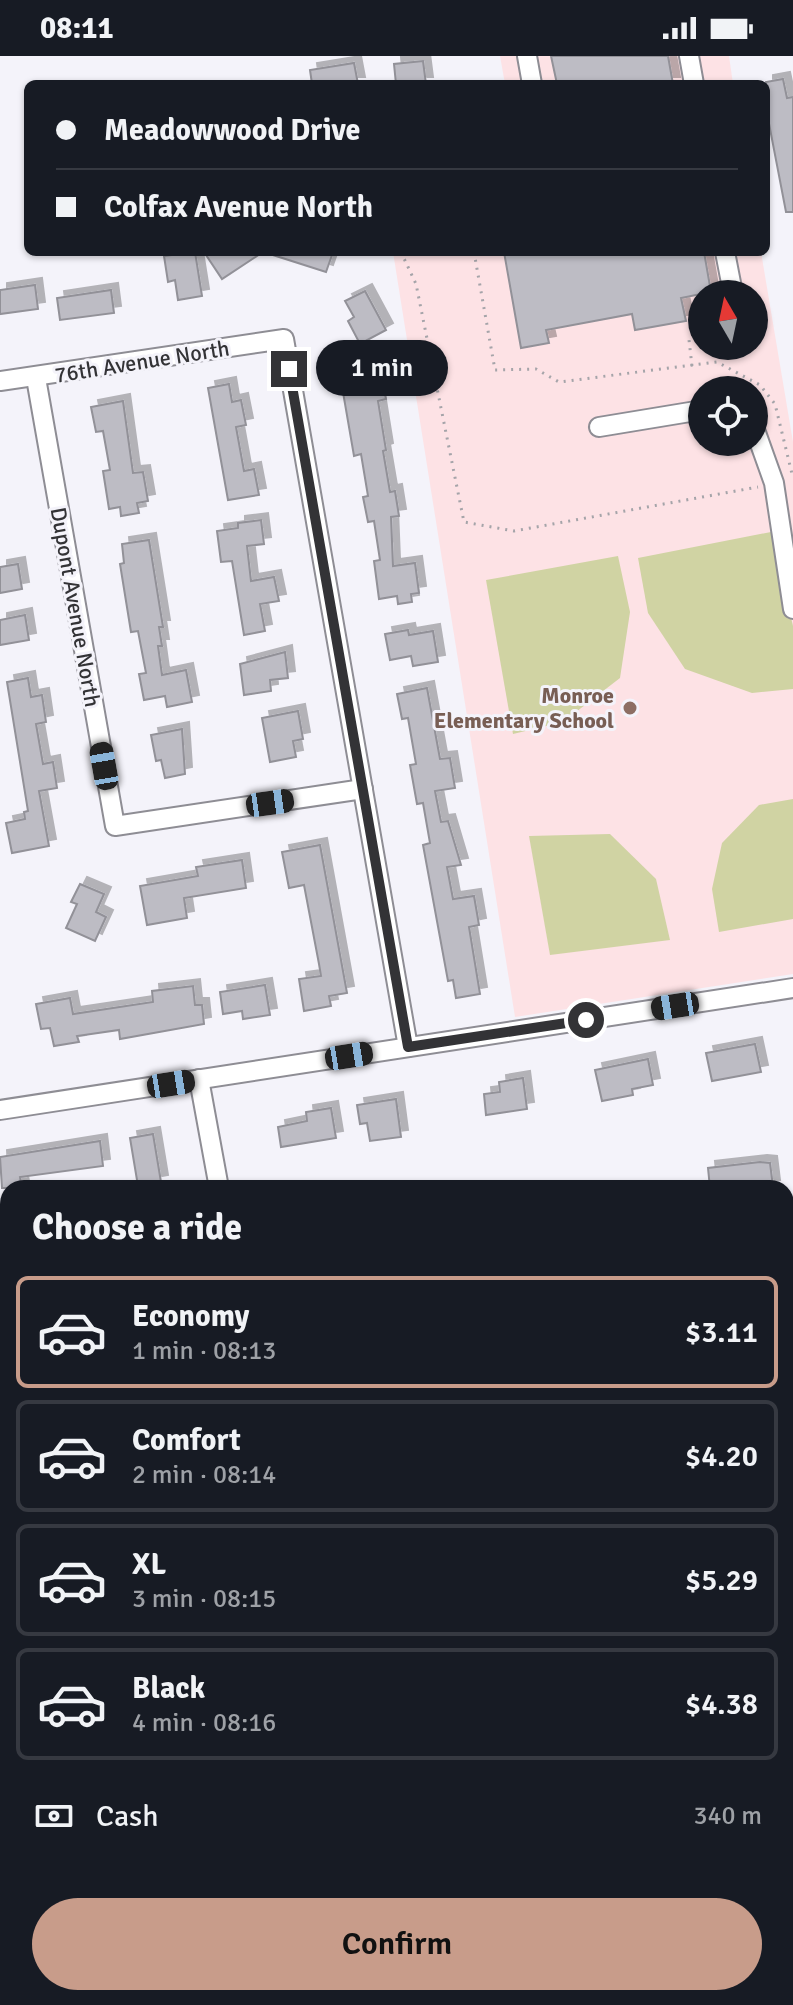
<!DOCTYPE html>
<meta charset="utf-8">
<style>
:root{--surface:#171b24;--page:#20242c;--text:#f1f3f6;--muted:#9ea1a6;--line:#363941;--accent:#c89c8a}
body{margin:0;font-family:Signika,sans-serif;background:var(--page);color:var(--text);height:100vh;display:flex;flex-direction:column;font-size:30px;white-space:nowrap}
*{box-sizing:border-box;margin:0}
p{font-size:26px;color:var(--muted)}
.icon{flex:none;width:44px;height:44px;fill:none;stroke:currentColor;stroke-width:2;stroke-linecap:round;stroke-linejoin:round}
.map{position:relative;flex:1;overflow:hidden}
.panel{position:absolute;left:0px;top:1124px;width:794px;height:826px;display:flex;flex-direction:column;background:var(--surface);border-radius:24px 24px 0 0;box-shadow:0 2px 6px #0004}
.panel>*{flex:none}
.hud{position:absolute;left:24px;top:24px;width:746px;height:176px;border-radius:12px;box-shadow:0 2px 6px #0004;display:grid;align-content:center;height:176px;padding:0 32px;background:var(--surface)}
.needle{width:52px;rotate:351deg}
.tools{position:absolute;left:688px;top:224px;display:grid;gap:16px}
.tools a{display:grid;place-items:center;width:80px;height:80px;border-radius:50%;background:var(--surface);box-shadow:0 2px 6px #0004;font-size:40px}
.end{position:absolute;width:36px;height:36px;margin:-18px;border:10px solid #333336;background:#fff;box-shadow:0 0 0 4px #fff}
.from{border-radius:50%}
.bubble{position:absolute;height:56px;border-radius:28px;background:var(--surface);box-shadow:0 2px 6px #0004;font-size:26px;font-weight:600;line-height:56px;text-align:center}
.car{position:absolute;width:24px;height:48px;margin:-24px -12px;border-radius:10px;box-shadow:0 0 6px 2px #0007;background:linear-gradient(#222 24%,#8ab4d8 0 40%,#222 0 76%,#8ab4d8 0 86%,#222 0)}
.hud b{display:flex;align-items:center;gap:28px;height:76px;font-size:30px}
.hud b+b{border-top:2px solid var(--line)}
.hud i{width:20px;height:20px;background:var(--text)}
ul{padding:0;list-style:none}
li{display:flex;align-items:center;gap:24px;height:112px;margin:0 16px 12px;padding:0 16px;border:4px solid var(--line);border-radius:12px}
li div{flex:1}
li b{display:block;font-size:30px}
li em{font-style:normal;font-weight:600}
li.active{border-color:var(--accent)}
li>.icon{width:72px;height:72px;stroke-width:1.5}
h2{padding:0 32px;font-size:36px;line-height:96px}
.pay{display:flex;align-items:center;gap:20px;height:88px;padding:0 32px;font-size:30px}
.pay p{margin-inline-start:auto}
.action{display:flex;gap:16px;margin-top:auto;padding:16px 32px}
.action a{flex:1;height:92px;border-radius:48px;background:var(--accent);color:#111;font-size:32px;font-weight:600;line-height:92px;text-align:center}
.status{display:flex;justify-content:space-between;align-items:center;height:56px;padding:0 40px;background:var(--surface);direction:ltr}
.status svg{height:22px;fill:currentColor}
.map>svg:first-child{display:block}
</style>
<div class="status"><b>08:11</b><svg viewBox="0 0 49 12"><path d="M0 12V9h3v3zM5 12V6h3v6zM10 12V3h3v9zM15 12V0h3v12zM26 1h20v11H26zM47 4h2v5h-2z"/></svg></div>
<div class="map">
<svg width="793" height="1949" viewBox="0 0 793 1949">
<defs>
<filter id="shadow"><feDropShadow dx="7" dy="-7" stdDeviation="0" flood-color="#0004"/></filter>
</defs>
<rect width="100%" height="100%" fill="#f4f3fa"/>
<g fill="#fde2e5" fill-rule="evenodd">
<polygon points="500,0 729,0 733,28 505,28"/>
<path d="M393,196H761L793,386V918L515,961ZM702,238H754V290H702ZM702,334H754V386H702Z"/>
</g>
<g fill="#d0d3a3">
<polygon points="771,476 793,570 793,633 752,637 685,613 648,557 638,502"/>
<polygon points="618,500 630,556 620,622 563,666 513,678 486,524"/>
<polygon points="793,743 793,863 719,876 712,833 722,787 759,749"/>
<polygon points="610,778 656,823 670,884 550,899 529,780"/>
</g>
<g fill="#bdbcc4" stroke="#929198" stroke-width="2" filter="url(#shadow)">
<polygon points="551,0 668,0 673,28 557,28"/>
<polygon points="423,5 426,28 396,28 394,8"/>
<polygon points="354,7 358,28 312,28 310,14"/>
<polygon points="783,23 787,42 793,41 793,156 786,156 766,52 766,26"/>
<polygon points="195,196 202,240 178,244 175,224 168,226 164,200"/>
<polygon points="204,196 263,196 222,223"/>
<polygon points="274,196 322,196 332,199 326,216 273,199"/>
<polygon points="504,196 704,196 711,236 681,242 686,265 635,274 632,258 546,274 549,287 521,292"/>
<polygon points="35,229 38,253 0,258 0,234"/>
<polygon points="111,234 114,257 60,264 57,242"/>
<polygon points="365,235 386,274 360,288 348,265 354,261 345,245"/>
<polygon points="357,310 359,317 380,313 386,343 378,345 386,394 383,395 390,436 395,435 399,460 391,461 393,510 415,507 419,537 411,538 412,546 398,548 397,540 379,543 374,505 380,504 374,465 368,466 363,441 368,440 361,398 354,400 339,313"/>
<polygon points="229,328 232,346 241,344 246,369 236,371 244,415 254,413 259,439 228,444 208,332"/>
<polygon points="123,345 133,417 143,416 148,445 137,447 139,457 121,460 120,451 109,453 103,415 110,414 103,375 96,376 91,351"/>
<polygon points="261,464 264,488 247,490 251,525 274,521 279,545 260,548 265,575 244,579 232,505 221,506 217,475 238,472 238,467"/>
<polygon points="149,484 163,571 159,571 162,590 158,590 162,619 186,614 192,646 167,651 165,640 144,644 139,618 146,617 138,575 131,576 120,508 124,507 122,488"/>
<polygon points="18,508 22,533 0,537 0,511"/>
<polygon points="25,559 29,584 0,589 0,564"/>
<polygon points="408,574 409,579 433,575 438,606 413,610 411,600 390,604 385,578"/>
<polygon points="285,596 288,622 270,624 271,635 244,639 240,608"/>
<polygon points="28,622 31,641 42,639 46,666 36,668 43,708 53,706 57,732 39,735 49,790 12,797 6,767 25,763 24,756 28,755 7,626"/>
<polygon points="427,632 440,703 450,702 455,732 435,735 441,766 448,765 461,809 447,811 453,843 474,840 479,869 469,871 480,938 456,942 453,924 448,925 423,789 430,787 423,747 417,748 410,709 416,708 408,662 402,663 397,638"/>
<polygon points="298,655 303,683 293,685 296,701 270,706 262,662"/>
<polygon points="182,673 185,718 165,722 161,704 156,705 151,679"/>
<polygon points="320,789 347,937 329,940 331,950 304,955 299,923 321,920 319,908 304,829 289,832 282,796"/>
<polygon points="242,804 246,832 184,842 187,862 147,869 140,830 198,820 196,811"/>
<polygon points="80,828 104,838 96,856 106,861 95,885 66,872 77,848 71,846"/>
<polygon points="265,929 270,959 243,963 242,955 223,958 220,936"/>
<polygon points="193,930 195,949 202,949 204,968 120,983 119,974 77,980 79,986 54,990 50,972 41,973 36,948 70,942 73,958 153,946 152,935"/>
<polygon points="755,988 761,1016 712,1025 706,997"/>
<polygon points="648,1003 653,1029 632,1033 633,1039 602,1045 595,1014"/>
<polygon points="523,1022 527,1053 486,1059 484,1038 500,1036 499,1026"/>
<polygon points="396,1043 401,1081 370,1085 367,1067 360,1068 357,1049"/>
<polygon points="331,1052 336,1082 281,1091 278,1071 307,1065 306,1056"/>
<polygon points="153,1078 161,1126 138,1130 130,1082"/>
<polygon points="100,1085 103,1110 20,1121 22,1132 2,1132 0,1101"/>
<polygon points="760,1106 770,1107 773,1131 710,1132 708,1112"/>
</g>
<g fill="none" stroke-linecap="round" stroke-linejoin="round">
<g stroke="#8e8d94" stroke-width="22">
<g id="minor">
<polyline points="527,0 532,28"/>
<polyline points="689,0 694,28"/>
<polyline points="725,196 733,237"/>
<polyline points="36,322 115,770 363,733"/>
<polyline points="0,325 284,283 408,991"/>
<polyline points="599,371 702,354"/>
<polyline points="754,371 774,427 793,553"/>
<polyline points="199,1023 219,1132"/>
<polyline points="0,1054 793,932"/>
<polyline points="786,1177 793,1176"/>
<polyline points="0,1574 8,1573"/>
<polyline points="0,1776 8,1775"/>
<polyline points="786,1920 793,1919"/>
<polyline points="38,1942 39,1949"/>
<polyline points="369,1942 370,1949"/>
<polyline points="598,1949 645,1942"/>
</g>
</g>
<g stroke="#a5a4a9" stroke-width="3" stroke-dasharray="2 6" stroke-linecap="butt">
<polyline points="401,196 416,228 464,466 514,475 758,431"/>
<polyline points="474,196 495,314 536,313 559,326 717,306 760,329 775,348 793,422"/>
<polyline points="692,310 689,284 702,263"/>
</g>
<use href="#minor" stroke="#fff" stroke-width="18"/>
</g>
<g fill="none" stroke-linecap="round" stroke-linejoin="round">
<polyline stroke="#333336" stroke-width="10" points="289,313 408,991 586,964"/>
</g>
<circle fill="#8d6e63" stroke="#f4f3fa" stroke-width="3" cx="630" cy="652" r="8"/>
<g text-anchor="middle" stroke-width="6" stroke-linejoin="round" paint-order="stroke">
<g font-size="22" fill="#333336" stroke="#f4f3fa">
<text transform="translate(142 305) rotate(-9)" y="8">76th Avenue North</text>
<text transform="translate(76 551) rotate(80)" y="8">Dupont Avenue North</text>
</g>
<g font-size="22" font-weight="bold" fill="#785e54" stroke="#f4f3fa" text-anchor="end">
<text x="614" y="647">Monroe<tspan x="614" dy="25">Elementary School</tspan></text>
</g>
</g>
</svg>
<div class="tools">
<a><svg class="needle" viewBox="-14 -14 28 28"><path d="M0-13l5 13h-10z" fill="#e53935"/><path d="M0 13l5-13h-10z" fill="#9ea1a6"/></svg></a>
<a><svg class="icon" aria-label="locate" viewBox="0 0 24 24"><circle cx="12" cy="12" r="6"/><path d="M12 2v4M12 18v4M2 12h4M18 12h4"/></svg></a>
</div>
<i class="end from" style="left:586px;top:964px"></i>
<i class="end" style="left:289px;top:313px"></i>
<div class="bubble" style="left:316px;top:284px;width:132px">1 min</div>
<i class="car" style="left:104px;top:710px;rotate:350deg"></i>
<i class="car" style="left:270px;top:747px;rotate:82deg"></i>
<i class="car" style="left:675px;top:950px;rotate:261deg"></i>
<i class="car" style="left:349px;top:1000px;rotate:81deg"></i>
<i class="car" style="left:171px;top:1028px;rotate:81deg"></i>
<div class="hud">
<b><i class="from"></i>Meadowwood Drive</b>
<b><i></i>Colfax Avenue North</b>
</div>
<section class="panel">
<h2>Choose a ride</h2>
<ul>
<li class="active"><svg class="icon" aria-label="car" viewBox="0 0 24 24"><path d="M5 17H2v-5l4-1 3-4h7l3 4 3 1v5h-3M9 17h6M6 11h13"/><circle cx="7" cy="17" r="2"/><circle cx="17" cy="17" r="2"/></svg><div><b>Economy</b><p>1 min · 08:13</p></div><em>$3.11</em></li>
<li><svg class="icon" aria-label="car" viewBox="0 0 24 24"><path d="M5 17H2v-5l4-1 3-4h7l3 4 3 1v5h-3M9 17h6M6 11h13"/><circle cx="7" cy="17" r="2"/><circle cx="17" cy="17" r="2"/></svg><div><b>Comfort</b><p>2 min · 08:14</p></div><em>$4.20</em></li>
<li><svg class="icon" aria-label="car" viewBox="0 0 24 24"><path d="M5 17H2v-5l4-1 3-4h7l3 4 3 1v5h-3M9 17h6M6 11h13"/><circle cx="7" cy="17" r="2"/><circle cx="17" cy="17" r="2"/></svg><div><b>XL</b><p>3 min · 08:15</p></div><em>$5.29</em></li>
<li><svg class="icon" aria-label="car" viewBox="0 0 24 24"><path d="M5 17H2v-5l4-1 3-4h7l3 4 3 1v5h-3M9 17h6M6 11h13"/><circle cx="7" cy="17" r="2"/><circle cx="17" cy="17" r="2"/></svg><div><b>Black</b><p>4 min · 08:16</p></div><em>$4.38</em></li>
</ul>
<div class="pay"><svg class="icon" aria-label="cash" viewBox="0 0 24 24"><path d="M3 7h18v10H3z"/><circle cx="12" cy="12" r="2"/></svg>Cash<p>340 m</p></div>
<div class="action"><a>Confirm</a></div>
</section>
</div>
